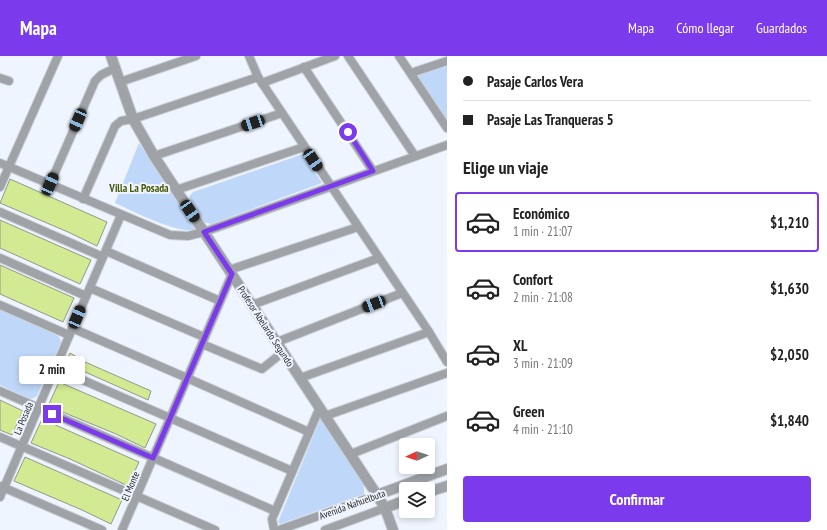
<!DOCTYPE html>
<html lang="es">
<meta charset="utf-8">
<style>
:root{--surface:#fff;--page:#f6f6f6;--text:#222;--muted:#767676;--line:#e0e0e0;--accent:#7c3aed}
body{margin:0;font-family:"PT Sans Narrow",sans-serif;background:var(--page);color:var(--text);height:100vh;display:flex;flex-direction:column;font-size:15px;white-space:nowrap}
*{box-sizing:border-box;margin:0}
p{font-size:13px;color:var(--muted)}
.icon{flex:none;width:22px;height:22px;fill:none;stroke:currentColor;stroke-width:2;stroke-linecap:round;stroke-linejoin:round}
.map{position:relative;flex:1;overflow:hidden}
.panel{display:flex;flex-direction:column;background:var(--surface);width:380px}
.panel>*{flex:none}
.banner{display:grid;align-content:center;height:88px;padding:0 16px;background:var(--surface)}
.needle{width:26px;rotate:267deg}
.tools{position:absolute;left:399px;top:382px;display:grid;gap:8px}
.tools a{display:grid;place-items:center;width:36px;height:36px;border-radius:4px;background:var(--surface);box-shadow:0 2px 6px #0003;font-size:20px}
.end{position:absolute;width:18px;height:18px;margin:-9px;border:5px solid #7c3aed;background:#fff;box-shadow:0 0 0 2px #fff}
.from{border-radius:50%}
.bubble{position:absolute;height:28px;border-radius:4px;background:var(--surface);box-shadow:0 2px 6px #0003;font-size:13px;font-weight:700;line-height:28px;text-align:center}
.car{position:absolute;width:12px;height:24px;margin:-12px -6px;border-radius:5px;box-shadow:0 0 3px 1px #0007;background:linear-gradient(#222 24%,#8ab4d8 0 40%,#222 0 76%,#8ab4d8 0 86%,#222 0)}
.banner b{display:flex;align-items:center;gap:14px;height:38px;font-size:15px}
.banner b+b{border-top:1px solid var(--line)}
.banner i{width:10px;height:10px;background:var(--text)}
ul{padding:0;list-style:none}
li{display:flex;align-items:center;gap:12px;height:60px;margin:0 8px 6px;padding:0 8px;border:2px solid transparent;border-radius:4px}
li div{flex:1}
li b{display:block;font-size:15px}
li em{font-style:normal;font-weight:700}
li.active{border-color:var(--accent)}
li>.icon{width:36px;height:36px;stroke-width:1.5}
h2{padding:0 16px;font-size:18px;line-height:48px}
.action{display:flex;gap:8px;margin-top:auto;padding:8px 16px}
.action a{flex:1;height:46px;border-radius:4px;background:var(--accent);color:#fff;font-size:16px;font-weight:700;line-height:46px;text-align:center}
header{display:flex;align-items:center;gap:24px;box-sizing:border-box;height:56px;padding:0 20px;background:var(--accent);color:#fff}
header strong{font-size:19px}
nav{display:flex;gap:22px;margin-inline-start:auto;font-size:14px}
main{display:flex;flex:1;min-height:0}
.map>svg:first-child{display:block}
</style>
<header>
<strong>Mapa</strong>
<nav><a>Mapa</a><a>Cómo llegar</a><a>Guardados</a></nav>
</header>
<main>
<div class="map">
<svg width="447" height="474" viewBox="0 0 447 474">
<rect width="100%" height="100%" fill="#eff5fe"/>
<g fill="#bfd7f8">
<polygon points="447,10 447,64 420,25 418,19"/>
<path d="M139,87L196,174C177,178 133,155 115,147Z"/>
<polygon points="303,98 322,127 211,168 204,166 189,141 193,136"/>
<polygon points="0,254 57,279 60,282 61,286 37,340 34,342 30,343 0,329"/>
<polygon points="321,361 364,428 364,438 280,468 278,466"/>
</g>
<g fill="#d2ea92" stroke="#94978c">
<polygon points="10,123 107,166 97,190 68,176 0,147"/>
<polygon points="0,164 91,204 80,228 0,192"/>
<polygon points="0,209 74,242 63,266 0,238"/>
<polygon points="70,297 77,301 76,302 151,335 148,344 65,307"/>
<polygon points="59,326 156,368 145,392 116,378 48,350"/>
<polygon points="0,344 23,355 12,379 0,374"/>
<polygon points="42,363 139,406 128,430 70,403 31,387"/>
<polygon points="25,401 122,444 111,468 82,454 14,425"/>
</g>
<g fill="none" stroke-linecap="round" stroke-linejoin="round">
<g stroke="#cbd0d8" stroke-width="10">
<g id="minor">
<polyline points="249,0 258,21 429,276 447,306"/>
<polyline points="348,0 415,100"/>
<polyline points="399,0 447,72"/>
<polyline points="304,11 373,115"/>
<polyline points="411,17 447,5"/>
<polyline points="0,22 9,25"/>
<polyline points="120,26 196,0"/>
<polyline points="262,27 335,0"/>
<polyline points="154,100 282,57"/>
<polyline points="0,107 170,179 188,180 204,176 447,89"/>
<polyline points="50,128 95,25 101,19 115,12"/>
<polyline points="0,131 58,0"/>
<polyline points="176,134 304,91"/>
<polyline points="83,143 115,70 121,65 133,63 258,21"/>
<polyline points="0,156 103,201"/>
<polyline points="106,195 220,245"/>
<polyline points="0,202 86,240"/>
<polyline points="229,214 358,171"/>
<polyline points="90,232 204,281"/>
<polyline points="0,249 69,279"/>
<polyline points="252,249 379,202"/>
<polyline points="72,272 187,322"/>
<polyline points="277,286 402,237"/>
<polyline points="202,288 262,313 283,296"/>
<polyline points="55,312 292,415"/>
<polyline points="187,322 309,376"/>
<polyline points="300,322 429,276"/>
<polyline points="0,335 275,455"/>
<polyline points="325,360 447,317"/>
<polyline points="0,381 215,474"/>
<polyline points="351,398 447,360"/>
<polyline points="0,430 102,474"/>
<polyline points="0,441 121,159"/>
<polyline points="122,474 232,218"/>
<polyline points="274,474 272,463 320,351"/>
<polyline points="279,474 377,439"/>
<polyline points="325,474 385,452"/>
</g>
</g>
<g stroke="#cbd0d8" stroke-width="12">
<g id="tertiary">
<polyline points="111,0 133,63 154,100 377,439 385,452 393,474"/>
<polyline points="428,436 447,430"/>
<polyline points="377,439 447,413"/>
<polyline points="385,452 406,444"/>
</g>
</g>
<use href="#minor" stroke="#9fa2a7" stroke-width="8"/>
<use href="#tertiary" stroke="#9fa2a7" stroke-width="10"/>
</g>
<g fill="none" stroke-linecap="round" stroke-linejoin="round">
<polyline stroke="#7c3aed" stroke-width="5" points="52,358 153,402 232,218 204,176 373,115 348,76"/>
</g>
<g text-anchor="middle" stroke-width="4" stroke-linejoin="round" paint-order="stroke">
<g font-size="10" fill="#25282b" stroke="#eff5fe">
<text transform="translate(266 270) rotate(57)" y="4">Profesor Abelardo Segundo</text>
<text transform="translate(23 362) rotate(-67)" y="4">La Posada</text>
<text transform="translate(130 430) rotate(-67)" y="4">El Monte</text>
<text transform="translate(352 448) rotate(-20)" y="4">Avenida Nahuelbuta</text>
</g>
<g font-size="11" font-weight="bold" fill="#49590a" stroke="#eff5fe">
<text x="139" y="136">Villa La Posada</text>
</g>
</g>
</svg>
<div class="tools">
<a><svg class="needle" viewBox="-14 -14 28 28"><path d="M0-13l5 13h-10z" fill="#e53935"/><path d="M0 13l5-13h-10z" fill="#767676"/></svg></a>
<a><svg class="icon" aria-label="layers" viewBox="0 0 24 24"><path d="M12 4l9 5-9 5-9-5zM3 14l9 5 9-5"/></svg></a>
</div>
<i class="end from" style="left:348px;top:76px"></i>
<i class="end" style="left:52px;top:358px"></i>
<div class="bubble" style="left:19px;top:300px;width:66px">2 min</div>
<i class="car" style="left:78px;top:64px;rotate:204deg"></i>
<i class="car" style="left:253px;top:67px;rotate:251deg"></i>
<i class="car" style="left:313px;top:104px;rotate:146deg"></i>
<i class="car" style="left:50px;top:128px;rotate:24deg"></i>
<i class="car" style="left:190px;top:155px;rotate:146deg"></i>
<i class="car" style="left:374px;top:248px;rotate:249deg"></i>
<i class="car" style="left:77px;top:261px;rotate:23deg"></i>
</div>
<section class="panel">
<div class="banner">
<b><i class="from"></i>Pasaje Carlos Vera</b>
<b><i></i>Pasaje Las Tranqueras 5</b>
</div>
<h2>Elige un viaje</h2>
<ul>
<li class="active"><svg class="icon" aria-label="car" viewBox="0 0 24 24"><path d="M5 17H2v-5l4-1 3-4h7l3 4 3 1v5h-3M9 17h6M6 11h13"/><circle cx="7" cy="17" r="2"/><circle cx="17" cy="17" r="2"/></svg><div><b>Económico</b><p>1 min · 21:07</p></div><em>$1,210</em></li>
<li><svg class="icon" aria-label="car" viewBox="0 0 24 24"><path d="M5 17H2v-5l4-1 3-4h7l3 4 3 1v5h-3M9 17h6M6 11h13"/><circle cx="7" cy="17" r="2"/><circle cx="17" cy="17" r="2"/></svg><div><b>Confort</b><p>2 min · 21:08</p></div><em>$1,630</em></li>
<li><svg class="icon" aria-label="car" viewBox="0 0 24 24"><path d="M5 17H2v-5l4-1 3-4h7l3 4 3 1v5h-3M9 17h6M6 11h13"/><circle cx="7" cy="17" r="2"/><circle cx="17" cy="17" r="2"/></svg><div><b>XL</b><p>3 min · 21:09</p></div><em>$2,050</em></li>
<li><svg class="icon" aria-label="car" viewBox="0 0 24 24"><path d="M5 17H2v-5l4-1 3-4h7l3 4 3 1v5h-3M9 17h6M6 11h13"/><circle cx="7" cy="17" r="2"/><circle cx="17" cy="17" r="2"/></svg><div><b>Green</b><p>4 min · 21:10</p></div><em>$1,840</em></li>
</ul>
<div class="action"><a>Confirmar</a></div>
</section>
</main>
